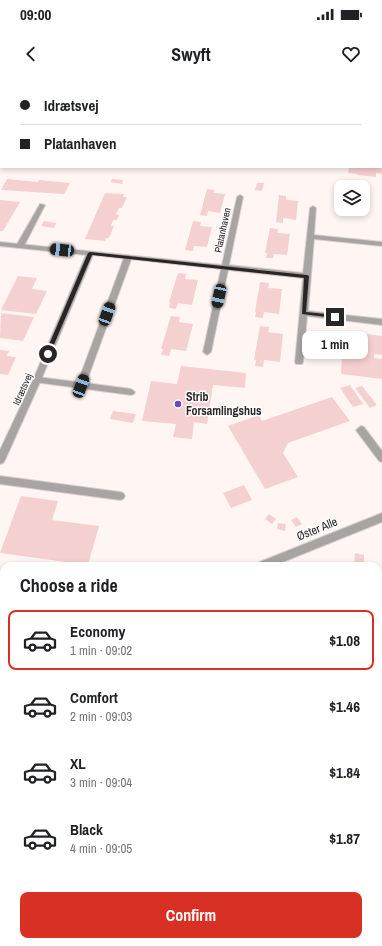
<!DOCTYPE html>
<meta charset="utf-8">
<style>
:root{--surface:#fff;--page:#f6f6f6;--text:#202124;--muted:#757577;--line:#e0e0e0;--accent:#d93025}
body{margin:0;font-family:"Archivo Narrow",sans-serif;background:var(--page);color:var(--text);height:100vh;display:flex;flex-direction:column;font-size:15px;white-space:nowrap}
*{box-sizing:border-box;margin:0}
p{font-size:13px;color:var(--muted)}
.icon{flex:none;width:22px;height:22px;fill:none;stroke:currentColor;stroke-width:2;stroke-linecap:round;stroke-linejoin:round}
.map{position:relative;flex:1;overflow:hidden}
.sheet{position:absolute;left:0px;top:482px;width:382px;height:384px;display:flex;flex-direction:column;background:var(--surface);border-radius:12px 12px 0 0;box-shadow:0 2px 6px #0003}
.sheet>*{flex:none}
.top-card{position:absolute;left:0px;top:0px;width:382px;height:88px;box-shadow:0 2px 6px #0003;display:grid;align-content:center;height:88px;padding:0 20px;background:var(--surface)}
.buttons{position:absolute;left:334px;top:100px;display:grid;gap:8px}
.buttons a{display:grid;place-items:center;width:36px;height:36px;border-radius:8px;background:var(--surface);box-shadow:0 2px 6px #0003;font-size:20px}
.end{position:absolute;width:18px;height:18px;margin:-9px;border:5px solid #2a2625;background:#fff;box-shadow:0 0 0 2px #fff}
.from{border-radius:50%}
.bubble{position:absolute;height:28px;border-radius:8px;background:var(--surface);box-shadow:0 2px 6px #0003;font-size:13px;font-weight:700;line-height:28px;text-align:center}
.car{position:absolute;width:12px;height:24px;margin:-12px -6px;border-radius:5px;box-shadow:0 0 3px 1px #0007;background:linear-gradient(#222 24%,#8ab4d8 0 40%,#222 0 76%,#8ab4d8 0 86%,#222 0)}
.top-card b{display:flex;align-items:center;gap:14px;height:38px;font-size:15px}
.top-card b+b{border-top:1px solid var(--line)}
.top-card i{width:10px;height:10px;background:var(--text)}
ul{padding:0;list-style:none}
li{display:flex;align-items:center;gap:12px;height:60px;margin:0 8px 6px;padding:0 12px;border:2px solid transparent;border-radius:8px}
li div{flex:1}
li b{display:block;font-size:15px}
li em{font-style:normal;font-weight:700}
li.selected{border-color:var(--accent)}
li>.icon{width:36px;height:36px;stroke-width:1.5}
h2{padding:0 20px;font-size:18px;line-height:48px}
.cta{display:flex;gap:8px;margin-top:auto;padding:8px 20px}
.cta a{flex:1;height:46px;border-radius:8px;background:var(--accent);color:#fff;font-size:16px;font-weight:700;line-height:46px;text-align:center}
.status{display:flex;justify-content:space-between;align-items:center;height:28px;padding:0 20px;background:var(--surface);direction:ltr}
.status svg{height:11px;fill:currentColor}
header{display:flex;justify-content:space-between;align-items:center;height:52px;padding:0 20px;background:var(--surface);font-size:18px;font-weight:700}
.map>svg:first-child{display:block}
</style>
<div class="status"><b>09:00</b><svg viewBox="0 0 49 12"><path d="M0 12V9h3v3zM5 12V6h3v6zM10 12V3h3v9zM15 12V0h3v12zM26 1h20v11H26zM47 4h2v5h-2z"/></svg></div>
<header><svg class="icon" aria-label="back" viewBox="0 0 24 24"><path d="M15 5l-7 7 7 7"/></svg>Swyft<svg class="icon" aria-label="heart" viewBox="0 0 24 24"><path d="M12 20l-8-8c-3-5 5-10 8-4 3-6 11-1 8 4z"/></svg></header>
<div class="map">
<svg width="382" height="866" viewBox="0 0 382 866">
<rect width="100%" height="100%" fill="#fff6f3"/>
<polygon fill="#f5e5e0" points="3,712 4,862 211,862 213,866 0,866 0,718"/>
<g fill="#f5d0d0">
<polygon points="349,87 382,87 382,94 376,93 376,97 357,95 357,94 348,93"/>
<polygon points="7,99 38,102 39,100 70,103 64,114 1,110"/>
<polygon points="112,99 123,100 122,104 111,102"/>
<polygon points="257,103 264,103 262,111 255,110"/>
<polygon points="207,109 214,110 213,113 225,114 220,133 208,131 207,136 200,135"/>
<polygon points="105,113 124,114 123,117 127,117 122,128 119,128 116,134 119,135 117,140 113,140 111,146 114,146 109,158 106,158 105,161 85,159"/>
<polygon points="279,115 286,116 286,120 298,121 296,140 283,138 283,143 276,142"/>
<polygon points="0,120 20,122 3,151 0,151"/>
<polygon points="44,141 56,143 54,148 41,146"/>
<polygon points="193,141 201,142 200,146 212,147 207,167 194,166 193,171 185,170"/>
<polygon points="270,148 278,149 277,153 290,154 287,175 274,174 273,178 266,178 267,173 265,173"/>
<polygon points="178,193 186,194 185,199 198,200 192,225 178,223 176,229 169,228 170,222 169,222"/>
<polygon points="18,196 37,198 32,209 47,211 36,234 1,230"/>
<polygon points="260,202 269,203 268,208 282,209 279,234 264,232 263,238 255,237 256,232 255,232"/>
<polygon points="1,233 34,237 23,261 0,258"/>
<polygon points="171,236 180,237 179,242 193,244 186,271 171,269 169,276 161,275 163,269 161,269"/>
<polygon points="260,246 269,247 268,252 283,254 280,282 264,280 263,287 255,286 256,280 254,280"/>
<polygon points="351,252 382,256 382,275 374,274 374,278 382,279 382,299 341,294 342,274 362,277 362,272 350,271"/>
<polygon points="0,270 9,271 7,276 16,277 8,295 0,294"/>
<polygon points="181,286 246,293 245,308 213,305 207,344 194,342 192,359 173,357 176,344 142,341 151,301 177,304"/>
<polygon points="350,305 363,324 353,327 340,308"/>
<polygon points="362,306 377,325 370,328 355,308"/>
<polygon points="332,317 350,341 288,363 283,373 298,397 265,409 228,346 259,335 262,341"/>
<polygon points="113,331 136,334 133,343 110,339"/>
<polygon points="244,405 252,420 231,428 223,413"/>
<polygon points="21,416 58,421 52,440 99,446 88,485 0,473"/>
<polygon points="269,434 276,439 272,444 265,439"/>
<polygon points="297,437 302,444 296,447 291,440"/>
<polygon points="278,443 286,444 285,451 277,449"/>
<polygon points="355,473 364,475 364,486 354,486"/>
</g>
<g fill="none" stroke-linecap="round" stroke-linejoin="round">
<g stroke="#d9d1ce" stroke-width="2">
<g id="service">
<polygon points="40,124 45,125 24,166 20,168 18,168 16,166"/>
<polygon points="125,175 128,175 132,177 86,303 131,309 135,312 134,314 131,315 34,302 33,300 34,298 37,297 78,302"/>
<polygon points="361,346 364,347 382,371 382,382 379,381 358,353 356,350"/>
<polygon points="0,396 120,412 123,413 125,416 123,419 120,420 0,404"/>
</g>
</g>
<g stroke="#d9d1ce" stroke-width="2">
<g id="minor">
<rect x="0" y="30" width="1" height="4"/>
<rect x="381" y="61" width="1" height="4"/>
<polygon points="240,115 243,117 229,185 303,193 310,128 313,126 316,128 314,155 382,162 382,166 314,159 308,231 382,239 382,245 307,236 303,282 302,284 296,284 295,282 303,198 228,190 211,272 207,275 203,272 221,189 93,175 41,300 5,380 3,383 0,384 0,370 33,300 86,175 0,166 0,162 222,185 237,117"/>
<polygon points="382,433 382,442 273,486 256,486 257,483"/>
<rect x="0" y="504" width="4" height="10"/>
<polygon points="227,862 243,862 244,866 228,866"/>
</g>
</g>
<use href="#service" fill="#a8a4a1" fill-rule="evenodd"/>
<use href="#minor" fill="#a8a4a1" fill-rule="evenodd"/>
</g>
<polygon fill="#2a2625" points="90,172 307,195 309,196 306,232 335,235 337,237 335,238 302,234 304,198 92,175 50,274 46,275 45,274 88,173"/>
<circle fill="#6848c1" stroke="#fff" stroke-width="1.5" cx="178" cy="324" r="4"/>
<g text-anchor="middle" stroke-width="3" stroke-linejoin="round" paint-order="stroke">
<g font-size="10" fill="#2a2625" stroke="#fff">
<text transform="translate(222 150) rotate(-78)" y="4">Platanhaven</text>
<text transform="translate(22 309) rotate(-66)" y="4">Idrætsvej</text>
</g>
<g font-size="12" font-weight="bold" fill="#2a2625" stroke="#fff" text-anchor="start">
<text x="186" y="321">Strib<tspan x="186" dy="14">Forsamlingshus</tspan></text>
</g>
<g font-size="12" fill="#2a2625" stroke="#fff">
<text transform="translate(317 449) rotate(-22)" y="4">Øster Alle</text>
</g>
</g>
</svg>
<div class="buttons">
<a><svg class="icon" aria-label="layers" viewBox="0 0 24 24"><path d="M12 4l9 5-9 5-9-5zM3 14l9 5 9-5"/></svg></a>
</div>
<i class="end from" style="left:48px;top:274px"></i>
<i class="end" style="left:335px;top:237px"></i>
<div class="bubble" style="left:302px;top:251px;width:66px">1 min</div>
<i class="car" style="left:62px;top:170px;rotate:276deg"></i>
<i class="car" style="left:219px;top:216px;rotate:192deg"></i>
<i class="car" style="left:107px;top:234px;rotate:20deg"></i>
<i class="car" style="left:81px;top:306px;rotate:20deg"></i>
<div class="top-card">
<b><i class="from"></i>Idrætsvej</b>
<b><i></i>Platanhaven</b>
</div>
<section class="sheet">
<h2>Choose a ride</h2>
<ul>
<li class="selected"><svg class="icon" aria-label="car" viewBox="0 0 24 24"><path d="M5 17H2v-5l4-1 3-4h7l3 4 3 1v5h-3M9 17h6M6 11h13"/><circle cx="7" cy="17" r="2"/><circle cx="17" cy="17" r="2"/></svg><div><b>Economy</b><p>1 min · 09:02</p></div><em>$1.08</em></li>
<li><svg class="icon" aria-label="car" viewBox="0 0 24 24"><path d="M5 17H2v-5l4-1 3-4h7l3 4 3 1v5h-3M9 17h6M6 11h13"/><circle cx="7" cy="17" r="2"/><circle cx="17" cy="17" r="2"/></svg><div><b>Comfort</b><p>2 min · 09:03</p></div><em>$1.46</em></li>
<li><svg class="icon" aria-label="car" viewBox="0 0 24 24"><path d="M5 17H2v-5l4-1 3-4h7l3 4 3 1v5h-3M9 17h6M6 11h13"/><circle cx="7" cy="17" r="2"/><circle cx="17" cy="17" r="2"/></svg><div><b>XL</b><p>3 min · 09:04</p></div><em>$1.84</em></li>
<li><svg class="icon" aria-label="car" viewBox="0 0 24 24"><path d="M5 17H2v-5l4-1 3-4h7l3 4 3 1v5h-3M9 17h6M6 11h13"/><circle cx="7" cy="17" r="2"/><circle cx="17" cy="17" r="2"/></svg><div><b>Black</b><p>4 min · 09:05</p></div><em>$1.87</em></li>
</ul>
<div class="cta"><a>Confirm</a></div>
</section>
</div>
